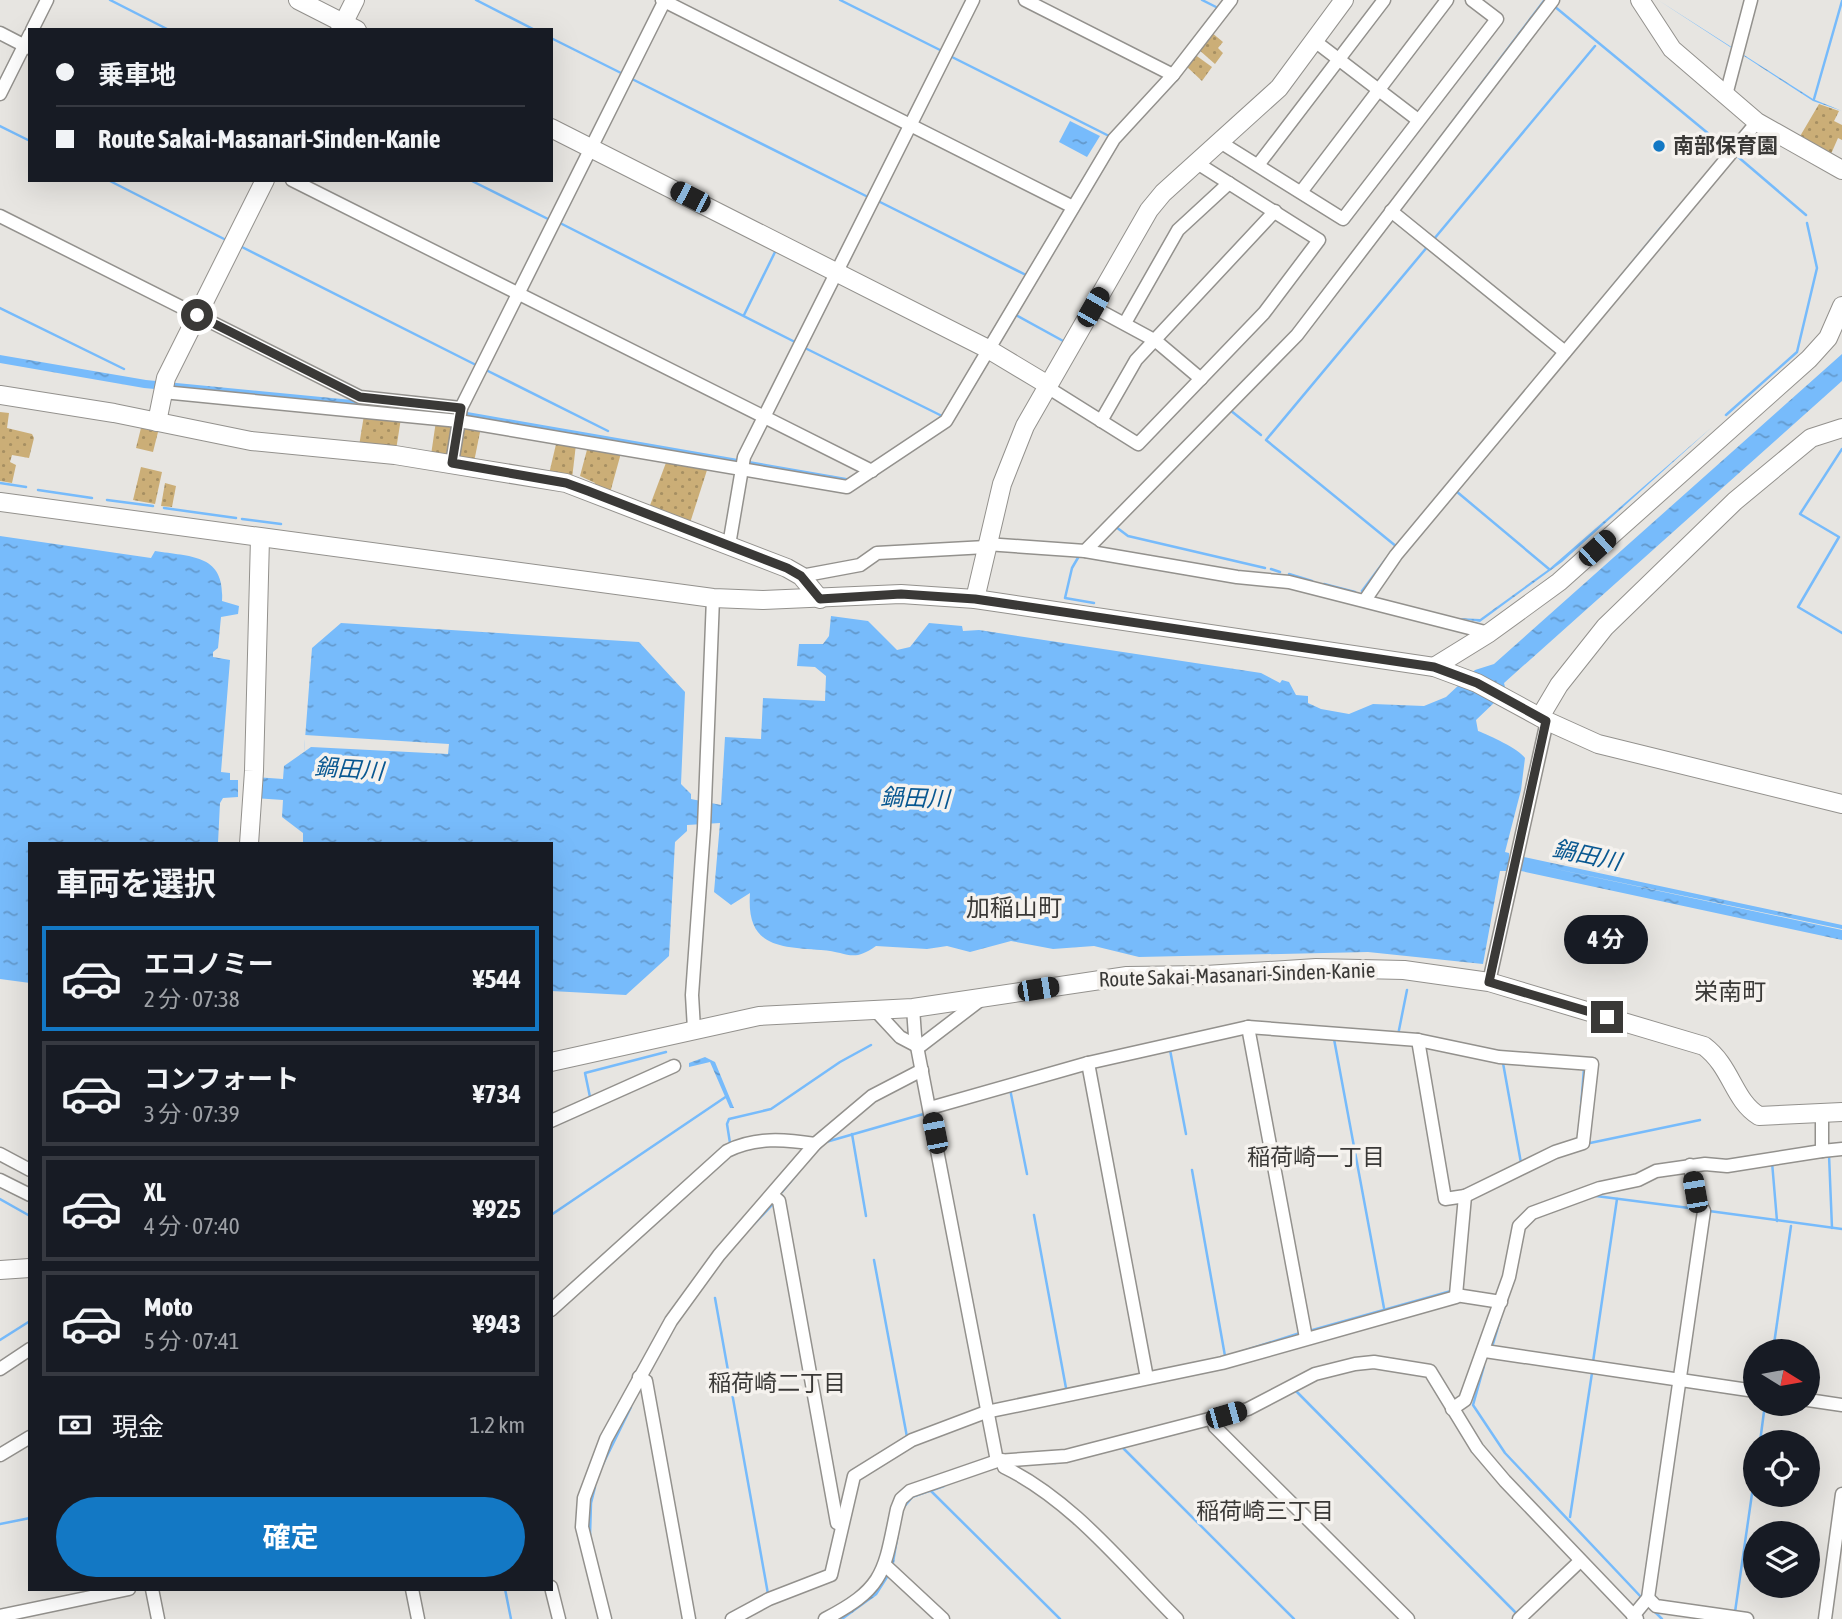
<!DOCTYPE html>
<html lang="ja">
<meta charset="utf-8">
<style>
:root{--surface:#171b24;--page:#242831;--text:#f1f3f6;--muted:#9ea1a6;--line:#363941;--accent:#1378c4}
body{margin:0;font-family:"Asap Condensed","Noto Sans JP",sans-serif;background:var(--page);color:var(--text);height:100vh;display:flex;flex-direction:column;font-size:26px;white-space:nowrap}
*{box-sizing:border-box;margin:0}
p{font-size:23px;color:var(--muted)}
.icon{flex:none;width:38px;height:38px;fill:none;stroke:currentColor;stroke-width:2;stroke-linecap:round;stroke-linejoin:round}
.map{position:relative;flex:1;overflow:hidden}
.drawer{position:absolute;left:28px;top:842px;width:525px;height:749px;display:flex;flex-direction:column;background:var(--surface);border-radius:0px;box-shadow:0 7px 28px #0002}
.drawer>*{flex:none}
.hud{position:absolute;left:28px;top:28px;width:525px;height:154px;border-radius:0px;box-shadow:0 7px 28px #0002;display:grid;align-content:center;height:154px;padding:0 28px;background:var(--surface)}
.needle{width:46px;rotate:101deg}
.controls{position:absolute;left:1743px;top:1339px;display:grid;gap:14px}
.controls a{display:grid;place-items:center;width:77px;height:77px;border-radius:50%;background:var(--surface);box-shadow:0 7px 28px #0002;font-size:35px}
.end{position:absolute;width:32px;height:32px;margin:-16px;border:9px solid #3a3937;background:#fff;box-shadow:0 0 0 4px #fff}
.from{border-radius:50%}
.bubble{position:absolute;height:49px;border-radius:24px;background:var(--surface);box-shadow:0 7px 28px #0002;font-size:23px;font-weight:700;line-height:49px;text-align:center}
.car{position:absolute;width:21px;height:42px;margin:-21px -10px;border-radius:9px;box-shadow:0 0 5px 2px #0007;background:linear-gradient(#222 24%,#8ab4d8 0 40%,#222 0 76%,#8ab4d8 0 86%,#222 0)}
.hud b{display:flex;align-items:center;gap:24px;height:66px;font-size:26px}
.hud b+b{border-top:2px solid var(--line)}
.hud i{width:18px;height:18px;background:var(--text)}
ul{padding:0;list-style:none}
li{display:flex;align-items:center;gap:21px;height:105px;margin:0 14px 10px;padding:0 14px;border:4px solid var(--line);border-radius:0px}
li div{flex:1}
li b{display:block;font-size:26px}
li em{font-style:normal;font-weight:700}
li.on{border-color:var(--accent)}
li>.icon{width:63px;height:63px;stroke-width:1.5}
h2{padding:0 28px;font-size:32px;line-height:84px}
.pay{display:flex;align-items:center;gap:18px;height:77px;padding:0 28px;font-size:26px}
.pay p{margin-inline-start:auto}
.button{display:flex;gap:14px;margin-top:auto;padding:14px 28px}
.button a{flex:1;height:80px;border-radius:42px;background:var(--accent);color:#fff;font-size:28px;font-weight:700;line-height:80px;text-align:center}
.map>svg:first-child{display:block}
</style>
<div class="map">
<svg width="1842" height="1619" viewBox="0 0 1842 1619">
<defs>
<pattern id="grass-dots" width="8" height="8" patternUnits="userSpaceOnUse" patternTransform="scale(1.75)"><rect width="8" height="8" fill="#cbae77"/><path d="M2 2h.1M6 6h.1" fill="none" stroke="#a68f62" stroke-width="1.8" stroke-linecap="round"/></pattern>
<pattern id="water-ripples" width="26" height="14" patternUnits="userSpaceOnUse" patternTransform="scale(1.75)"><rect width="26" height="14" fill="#77bbfb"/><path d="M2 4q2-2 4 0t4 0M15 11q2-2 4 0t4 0" fill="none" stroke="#6399cc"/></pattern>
</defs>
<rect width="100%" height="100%" fill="#e7e5e1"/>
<g fill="url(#grass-dots)">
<polygon points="1211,32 1223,42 1218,48 1223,53 1215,64 1198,49"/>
<polygon points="1194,54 1212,67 1202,81 1185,65"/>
<polygon points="1819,104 1839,111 1834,121 1842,125 1842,140 1838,138 1831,154 1799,138"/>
<polygon points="0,412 9,413 7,428 32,434 34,438 29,458 12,455 10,462 16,465 12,483 0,481"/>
<polygon points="364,415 401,418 396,450 359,446"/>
<polygon points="436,421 455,423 451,455 431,455"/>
<polygon points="462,423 481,427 474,462 458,459"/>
<polygon points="141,428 158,432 153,452 136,448"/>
<polygon points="557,440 576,444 572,479 549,474"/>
<polygon points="588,446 621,453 610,493 594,488 595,483 580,476"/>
<polygon points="667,460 708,467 690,523 649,508"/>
<polygon points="141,467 162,472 155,504 133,500"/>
<polygon points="165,483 176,486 172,507 161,506"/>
</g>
<g fill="url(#water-ripples)">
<polygon points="1543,0 1546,0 1293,331"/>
<polygon points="1658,0 1813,99 1842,111 1813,101"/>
<polygon points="1070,121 1100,136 1087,157 1059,142"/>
<path d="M1842,354V381L1504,683L1505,687L1497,700L1476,720L1478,731C1489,735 1519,749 1525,758L1521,790L1505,852L1509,853V859L1518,861L1519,856L1842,925V929L1537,865L1842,930V940L1507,868L1506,871H1500L1483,964L1368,952L1139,957L1094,946L1053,949L1011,941L970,952L947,946L927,949L876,946C852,963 849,952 821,950C779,947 746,947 750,893L731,905L714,892L720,823L687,825V831L675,842L669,956L626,995L551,991V844L303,843V833L282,817L283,800L253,798L255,777L283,779L284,766L304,752L312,648L341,623L639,642L685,692L681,784L691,794V799L721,805L725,737L761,739L763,698L825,701L826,676L815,667L797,666L799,644H823L829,636L831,616L868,621L897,650L910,647L929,623L962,626L963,631L979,630L1261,673L1280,683L1282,680L1289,682L1296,695L1308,696V703L1321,709L1349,714L1373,704L1424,706L1446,697L1475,670L1494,664Z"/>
<polygon points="0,355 146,380 456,410 847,478 846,483 456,417 144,388 0,363"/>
<polygon points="1712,427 1562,562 1480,622 1458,618 1480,619 1549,569"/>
<path d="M0,536L151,558L155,551C192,557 225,554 222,601L239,606L238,614L221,617L218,648L213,652V657L230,660L221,772L230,773V780H238V797L223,798L220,803L218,843L30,844V983L0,979Z"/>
<polygon points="705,1057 715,1062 734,1108 730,1108 710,1062 689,1067 689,1063"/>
<polygon points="932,1489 933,1491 913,1498 903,1510 893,1570 877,1595 844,1619 831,1619 873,1591 901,1508 908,1498"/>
</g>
<polygon fill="#e7e5e1" points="305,735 449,744 448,754 311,747 304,752"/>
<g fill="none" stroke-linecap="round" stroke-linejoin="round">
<g stroke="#77bbfb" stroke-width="2.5">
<polyline points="110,0 169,30"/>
<polyline points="476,0 535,30"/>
<polyline points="840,0 942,51"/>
<polyline points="1202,0 1218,8"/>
<polyline points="1554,6 1727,149"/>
<polyline points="551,38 623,74"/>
<polyline points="952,57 1111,137"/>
<polyline points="632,79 868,197"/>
<polyline points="1814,99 1842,1"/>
<polyline points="0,126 30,141"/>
<polyline points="1737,156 1806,215"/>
<polyline points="108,180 228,241"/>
<polyline points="470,180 550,220"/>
<polyline points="878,201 1028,276"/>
<polyline points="558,222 795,342"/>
<polyline points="1434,239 1595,46"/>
<polyline points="240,246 476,365"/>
<polyline points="1612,287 1663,225"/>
<polyline points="0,308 124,369"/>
<polyline points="744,315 777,248"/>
<polyline points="1016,315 1065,342"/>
<polyline points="805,348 944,417"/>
<polyline points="486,370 608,431"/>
<polyline points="1230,410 1261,435"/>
<polyline points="1726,415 1797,352 1817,268 1807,223"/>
<polyline points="1842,449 1800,514 1839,537 1798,607 1842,633"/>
<polyline points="0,483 26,487"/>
<polyline points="38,490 92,498"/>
<polyline points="1456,491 1549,569"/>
<polyline points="107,500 153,506"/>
<polyline points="164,508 236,518"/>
<polyline points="242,519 281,524"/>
<polyline points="1116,527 1128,536 1265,568"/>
<polyline points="1397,547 1266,440 1428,246"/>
<polyline points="1079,556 1072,568 1065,598 1094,603"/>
<polyline points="1271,569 1280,572"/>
<polyline points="1289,574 1312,581"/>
<polyline points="1324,584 1355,592"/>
<polyline points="1362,591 1386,559"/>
<polyline points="1398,1035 1407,990"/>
<polyline points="1334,1039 1384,1308"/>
<polyline points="1170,1050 1186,1134"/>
<polyline points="1503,1063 1521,1163"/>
<polyline points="1010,1089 1027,1174"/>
<polyline points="590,1097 585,1073 666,1052"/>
<polyline points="1581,1107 1584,1068"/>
<polyline points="852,1134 866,1216"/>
<polyline points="826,1142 927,1113"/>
<polyline points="730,1143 727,1124 729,1119 771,1109 840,1062 871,1045"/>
<polyline points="1590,1143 1700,1120"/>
<polyline points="1829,1155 1832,1228"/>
<polyline points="1772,1162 1777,1221"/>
<polyline points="1192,1170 1225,1356"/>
<polyline points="782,1192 796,1175"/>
<polyline points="1596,1196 1697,1209"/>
<polyline points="0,1199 30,1216"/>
<polyline points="1709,1211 1842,1229"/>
<polyline points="551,1215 727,1096"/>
<polyline points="1034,1215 1066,1388"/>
<polyline points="754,1224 773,1204"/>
<polyline points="874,1260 907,1437"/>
<polyline points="715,1298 768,1594"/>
<polyline points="1309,1331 1451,1291"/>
<polyline points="0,1340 30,1321"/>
<polyline points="1493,1344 1500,1320"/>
<polyline points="1773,1351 1791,1226"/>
<polyline points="1237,1353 1300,1333"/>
<polyline points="1593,1362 1617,1199"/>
<polyline points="1484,1366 1473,1405 1505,1453 1642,1598"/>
<polyline points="1294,1389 1518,1615"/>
<polyline points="1026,1398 1122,1378"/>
<polyline points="1760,1442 1765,1404"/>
<polyline points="1123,1448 1294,1619"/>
<polyline points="1055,1463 1174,1434"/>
<polyline points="603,1464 631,1407"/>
<polyline points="930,1491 944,1486"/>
<polyline points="931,1491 1060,1619"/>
<polyline points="1570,1517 1592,1373"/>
<polyline points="0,1524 30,1518"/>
<polyline points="590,1535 591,1503 595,1487"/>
<polyline points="505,1589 511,1619"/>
<polyline points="1654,1611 1662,1619"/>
<polyline points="1735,1612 1755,1473"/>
</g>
<g stroke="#93918d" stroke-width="15">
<g id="street">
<polyline points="662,0 1073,207"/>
<polyline points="1025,0 1173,75"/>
<polyline points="32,30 47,0"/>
<polyline points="0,33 29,48"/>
<polyline points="1316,42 1418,120"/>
<polyline points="0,94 30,34"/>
<polyline points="1726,95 1751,0"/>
<polyline points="1220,142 1343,219 1497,19 1472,0"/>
<polyline points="1258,165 1384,0"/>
<polyline points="292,180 872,471"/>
<polyline points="1301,192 1447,0"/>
<polyline points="1391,211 1565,352"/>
<polyline points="0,216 360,397 461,408"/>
<polyline points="1093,307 1156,341 1201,379"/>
<polyline points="1125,323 1178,230 1229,183"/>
<polyline points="1047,387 1138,444 1264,313 1319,240 1197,163"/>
<polyline points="163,392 459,421 847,487 946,421 1114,139 1173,75 1231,0"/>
<polyline points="1101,421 1136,360 1275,211"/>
<polyline points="452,463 461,408 665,0"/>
<polyline points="986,544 1085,551 1237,577 1289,582 1489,633"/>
<polyline points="729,545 744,457 973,0"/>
<polyline points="1085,551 1297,335 1553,0"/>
<polyline points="801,576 860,565 877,553 986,547"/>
<polyline points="1365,600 1396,555 1757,122"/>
<polyline points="1489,982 1547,721"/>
<polyline points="913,1008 915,1036 997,1461"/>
<polyline points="875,1010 900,1037 919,1047 983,998"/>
<polyline points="1248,1027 1306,1338"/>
<polyline points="694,1029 692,995 704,828 713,598"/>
<polyline points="1418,1040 1445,1199 1465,1196 1456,1295"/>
<polyline points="1088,1063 1147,1378"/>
<polyline points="930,1108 1088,1063 1248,1027 1418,1040 1499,1057 1592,1064 1583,1143 1555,1152 1465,1196"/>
<polyline points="1822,1114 1822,1151 1842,1149"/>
<polyline points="551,1121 674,1066"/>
<polyline points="0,1154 30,1170"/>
<polyline points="0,1180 30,1195"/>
<polyline points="772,1195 779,1201 837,1523 842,1524"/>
<path d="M551,1310L727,1151C755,1137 784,1139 815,1144"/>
<polyline points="1485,1351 1755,1391"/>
<polyline points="0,1369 30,1349"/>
<polyline points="639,1377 646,1381 689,1619"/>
<polyline points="1808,1400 1842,1405"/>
<polyline points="1452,1409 1465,1400 1509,1277 1519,1226 1532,1213 1600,1188 1638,1180 1656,1171 1705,1164 1727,1166 1822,1151"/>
<polyline points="1212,1419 1215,1427 1408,1619"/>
<polyline points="0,1455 30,1437"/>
<path d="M1002,1460L1004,1467C1072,1500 1123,1565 1177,1619"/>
<polyline points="886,1566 943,1619"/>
<polyline points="551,1587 559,1619"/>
<polyline points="152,1589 158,1619"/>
<polyline points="412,1589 418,1619"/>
<polyline points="1648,1598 1656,1606 1747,1619"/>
<polyline points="0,1616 129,1589"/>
<polyline points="1633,1616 1648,1598 1704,1211 1694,1192 1690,1165"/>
<polyline points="605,1619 582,1527 584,1498 606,1439 671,1321 719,1255 815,1144 872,1096 922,1070"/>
<polyline points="732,1619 769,1599 831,1575 854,1476 912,1440 986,1412 1222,1363 1456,1297 1456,1295 1501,1302"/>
<path d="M825,1619C885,1588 884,1572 897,1509L901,1499L910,1491L997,1461L1066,1456L1248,1409L1315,1374L1355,1364L1374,1362L1430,1371L1477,1448L1505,1481L1637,1619"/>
<polyline points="1519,1619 1579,1562"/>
<polyline points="1825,1619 1842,1494"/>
</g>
</g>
<g stroke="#93918d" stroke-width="20">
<g id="secondary">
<polyline points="298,0 357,30"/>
<polyline points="1640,0 1672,49 1757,122 1842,170"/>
<polyline points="340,30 355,0"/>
<polyline points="551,128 988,349 1048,385"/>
<polyline points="0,395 114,413 251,441 395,455 566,483 787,568 801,576 820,599"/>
<polyline points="157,422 166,378 265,180"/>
<polyline points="0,502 713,598 763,600 901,594 975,599 1434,667 1477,683 1547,721 1598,744 1842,804"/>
<polyline points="975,599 1002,484 1025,426 1149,210 1163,193 1279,88 1344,0"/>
<polyline points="1434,667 1489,633 1559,582 1809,359 1828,338 1842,306"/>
<polyline points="1540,717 1559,685 1605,627 1735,501 1811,438 1842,428"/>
<polyline points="249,844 254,771 260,538"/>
<path d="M551,1062L759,1016L913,1008L1127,976L1206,975L1316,968L1404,970L1489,982L1704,1046C1732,1067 1733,1100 1759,1116L1842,1112"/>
<polyline points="0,1270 30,1268"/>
</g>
</g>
<use href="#street" stroke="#fff" stroke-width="12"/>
<use href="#secondary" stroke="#fff" stroke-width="18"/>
</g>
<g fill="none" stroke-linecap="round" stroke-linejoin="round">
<polyline stroke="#3a3937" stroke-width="9" points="197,315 360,397 461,408 452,463 566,483 588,491 787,568 801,576 820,599 901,594 975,599 1434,667 1477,683 1546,721 1489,982 1607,1017"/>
</g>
<circle fill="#1378c4" stroke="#f5f2ee" stroke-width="2.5" cx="1659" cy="146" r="7"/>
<g text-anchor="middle" stroke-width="7" stroke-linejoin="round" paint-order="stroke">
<g font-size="21" font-weight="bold" fill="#3a3937" stroke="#f5f2ee" text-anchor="start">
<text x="1673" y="153">南部保育園</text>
</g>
<g font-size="21" fill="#3a3937" stroke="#f5f2ee">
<text transform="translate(1237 975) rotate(-2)" y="7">Route Sakai-Masanari-Sinden-Kanie</text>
</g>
<g font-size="23" font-style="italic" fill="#095891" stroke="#f5f2ee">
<text transform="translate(349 769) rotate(4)" y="8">鍋田川</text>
<text transform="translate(915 798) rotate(2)" y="8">鍋田川</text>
<text transform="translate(1587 855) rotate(12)" y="8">鍋田川</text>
</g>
<g font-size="23" fill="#3a3937" stroke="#f5f2ee">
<text x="1316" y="1165">稲荷崎一丁目</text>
<text x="777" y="1391">稲荷崎二丁目</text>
<text x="1265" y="1519">稲荷崎三丁目</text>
</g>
<g font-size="24" fill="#3a3937" stroke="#f5f2ee">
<text x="1014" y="916">加稲山町</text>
<text x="1730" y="1000">栄南町</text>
</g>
</g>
</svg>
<div class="controls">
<a><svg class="needle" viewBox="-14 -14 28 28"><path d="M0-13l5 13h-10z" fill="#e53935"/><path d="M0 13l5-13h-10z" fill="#9ea1a6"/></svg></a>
<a><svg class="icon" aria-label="locate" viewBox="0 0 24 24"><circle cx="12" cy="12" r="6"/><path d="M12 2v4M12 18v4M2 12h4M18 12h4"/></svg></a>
<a><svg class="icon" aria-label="layers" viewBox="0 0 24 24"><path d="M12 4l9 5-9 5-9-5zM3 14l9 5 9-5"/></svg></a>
</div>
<i class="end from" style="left:197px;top:315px"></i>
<i class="end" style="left:1607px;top:1017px"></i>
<div class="bubble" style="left:1564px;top:915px;width:84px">4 分</div>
<i class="car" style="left:690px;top:197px;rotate:297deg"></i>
<i class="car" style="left:1093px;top:307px;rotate:30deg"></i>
<i class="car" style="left:1597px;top:548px;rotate:48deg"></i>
<i class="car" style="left:1038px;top:989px;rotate:81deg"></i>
<i class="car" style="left:935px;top:1133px;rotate:349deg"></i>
<i class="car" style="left:1695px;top:1192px;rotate:350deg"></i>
<i class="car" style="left:1226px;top:1415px;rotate:74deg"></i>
<div class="hud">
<b><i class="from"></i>乗車地</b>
<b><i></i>Route Sakai-Masanari-Sinden-Kanie</b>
</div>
<section class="drawer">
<h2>車両を選択</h2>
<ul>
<li class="on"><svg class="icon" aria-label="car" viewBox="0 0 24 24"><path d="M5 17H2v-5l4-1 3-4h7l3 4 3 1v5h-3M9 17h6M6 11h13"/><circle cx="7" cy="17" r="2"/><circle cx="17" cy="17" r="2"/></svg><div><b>エコノミー</b><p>2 分 · 07:38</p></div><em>¥544</em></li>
<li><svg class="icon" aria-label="car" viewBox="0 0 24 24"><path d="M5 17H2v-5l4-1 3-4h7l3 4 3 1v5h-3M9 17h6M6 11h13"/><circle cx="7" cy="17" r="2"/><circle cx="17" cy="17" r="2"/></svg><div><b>コンフォート</b><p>3 分 · 07:39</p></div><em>¥734</em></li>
<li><svg class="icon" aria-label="car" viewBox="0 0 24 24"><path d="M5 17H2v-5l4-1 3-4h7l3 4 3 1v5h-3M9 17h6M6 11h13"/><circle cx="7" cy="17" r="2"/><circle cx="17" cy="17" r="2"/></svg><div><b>XL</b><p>4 分 · 07:40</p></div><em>¥925</em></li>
<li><svg class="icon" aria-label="car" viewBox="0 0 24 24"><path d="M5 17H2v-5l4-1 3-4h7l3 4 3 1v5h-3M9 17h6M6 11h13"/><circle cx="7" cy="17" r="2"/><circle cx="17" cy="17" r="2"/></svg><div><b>Moto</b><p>5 分 · 07:41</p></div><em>¥943</em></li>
</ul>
<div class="pay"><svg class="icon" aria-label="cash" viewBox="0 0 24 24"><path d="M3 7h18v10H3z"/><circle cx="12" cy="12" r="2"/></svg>現金<p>1.2 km</p></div>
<div class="button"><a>確定</a></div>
</section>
</div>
